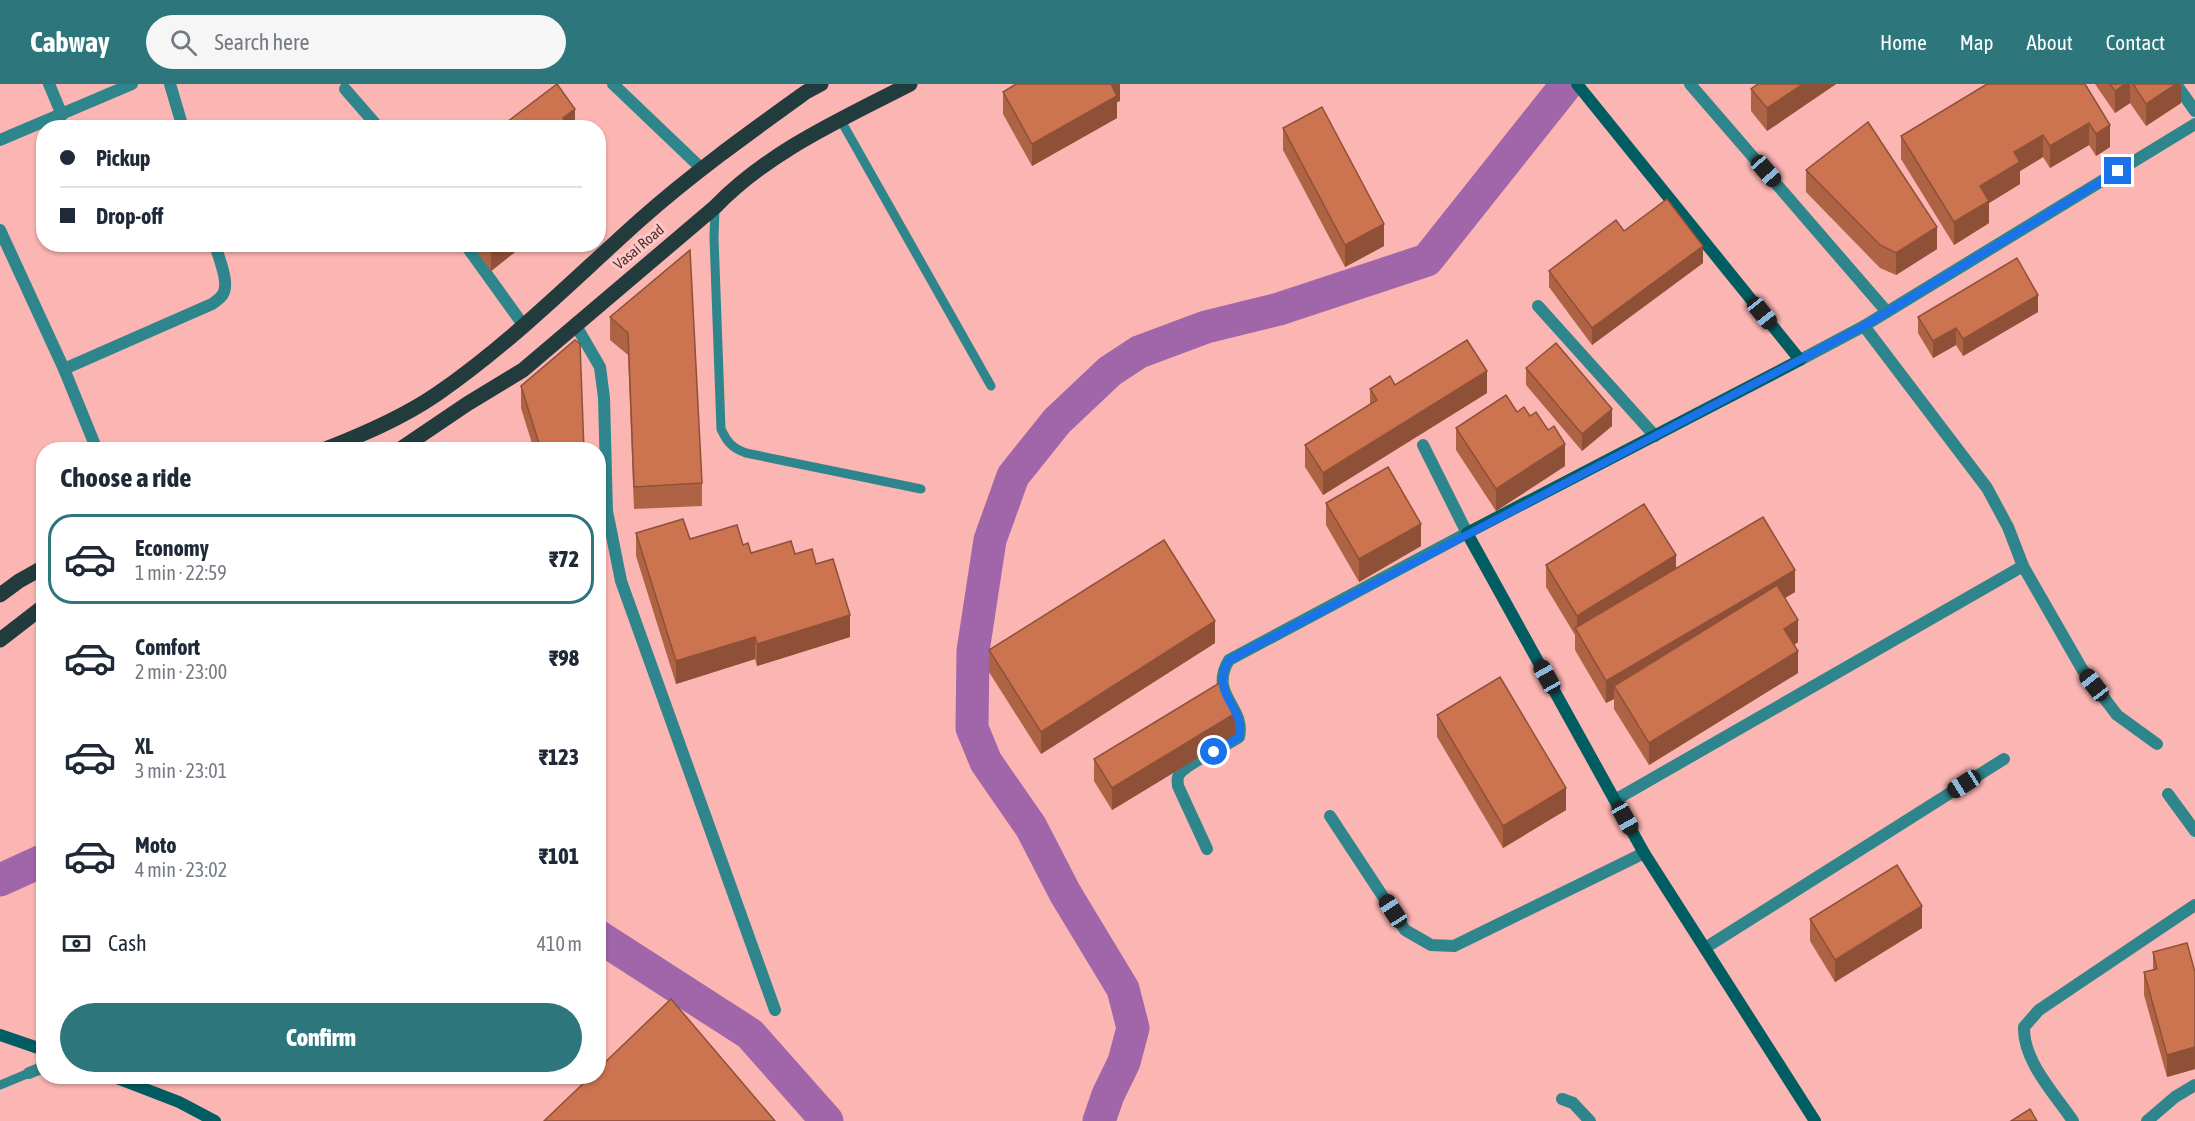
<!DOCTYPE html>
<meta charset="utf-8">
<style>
:root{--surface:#fff;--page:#f6f6f7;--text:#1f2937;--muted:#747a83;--line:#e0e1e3;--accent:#2c767c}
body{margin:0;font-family:"Asap Condensed",sans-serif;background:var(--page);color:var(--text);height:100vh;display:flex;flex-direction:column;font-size:22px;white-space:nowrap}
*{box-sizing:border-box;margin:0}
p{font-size:20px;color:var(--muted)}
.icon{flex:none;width:33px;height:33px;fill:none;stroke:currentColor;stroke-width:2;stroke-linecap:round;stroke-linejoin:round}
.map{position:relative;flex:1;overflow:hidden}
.panel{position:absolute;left:36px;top:358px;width:570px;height:642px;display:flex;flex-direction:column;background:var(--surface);border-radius:24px;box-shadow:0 2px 4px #0004}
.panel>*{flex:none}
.top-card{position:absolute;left:36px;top:36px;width:570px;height:132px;border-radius:24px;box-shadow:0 2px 4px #0004;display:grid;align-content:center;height:132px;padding:0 24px;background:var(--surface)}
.end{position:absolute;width:27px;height:27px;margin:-14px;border:8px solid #1a73e8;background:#fff;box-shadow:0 0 0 3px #fff}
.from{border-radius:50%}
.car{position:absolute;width:18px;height:36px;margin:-18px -9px;border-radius:8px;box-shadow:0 0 4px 2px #0007;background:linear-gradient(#222 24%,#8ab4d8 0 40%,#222 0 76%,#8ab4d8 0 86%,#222 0)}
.top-card b{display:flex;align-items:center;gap:21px;height:57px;font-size:22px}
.top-card b+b{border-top:2px solid var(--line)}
.top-card i{width:15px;height:15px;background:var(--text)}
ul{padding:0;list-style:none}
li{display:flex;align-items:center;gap:18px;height:90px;margin:0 12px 9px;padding:0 12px;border:3px solid transparent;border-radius:24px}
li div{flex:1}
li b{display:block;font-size:22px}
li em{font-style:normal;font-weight:800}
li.selected{border-color:var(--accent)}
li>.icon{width:54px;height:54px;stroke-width:1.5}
h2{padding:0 24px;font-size:27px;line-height:72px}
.pay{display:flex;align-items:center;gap:15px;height:66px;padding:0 24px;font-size:22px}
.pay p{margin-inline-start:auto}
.cta{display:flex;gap:12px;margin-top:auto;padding:12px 24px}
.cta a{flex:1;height:69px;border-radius:36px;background:var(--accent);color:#fff;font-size:24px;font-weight:800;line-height:69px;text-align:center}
header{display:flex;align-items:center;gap:36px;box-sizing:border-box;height:84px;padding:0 30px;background:var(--accent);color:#fff}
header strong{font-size:28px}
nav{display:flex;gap:33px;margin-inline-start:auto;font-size:21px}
.search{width:420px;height:54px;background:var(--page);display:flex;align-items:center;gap:15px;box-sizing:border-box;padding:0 21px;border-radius:33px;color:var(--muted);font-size:22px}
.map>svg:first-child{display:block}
</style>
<header>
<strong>Cabway</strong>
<div class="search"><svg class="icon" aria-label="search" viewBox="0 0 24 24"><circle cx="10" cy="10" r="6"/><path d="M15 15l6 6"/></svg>Search here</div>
<nav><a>Home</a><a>Map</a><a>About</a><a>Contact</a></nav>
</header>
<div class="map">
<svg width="2195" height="1037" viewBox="0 0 2195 1037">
<rect width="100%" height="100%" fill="#fbb5b2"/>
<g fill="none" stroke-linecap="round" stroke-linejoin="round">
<g stroke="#a165aa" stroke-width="33">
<polyline points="0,796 44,776"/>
<polyline points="598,852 750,950 827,1037"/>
<polyline points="1099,1037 1108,1011 1124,978 1133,944 1123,905 1065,809 1031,743 986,678 972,644 973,567 990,456 1013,392 1057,337 1110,287 1139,268 1206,243 1279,225 1427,176 1567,0"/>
</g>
<g stroke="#2e868c" stroke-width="9">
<polyline points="840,35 991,302"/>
<path d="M715,123L714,154L721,345C727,358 732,364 746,369L921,405"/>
<polyline points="0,1001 29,989"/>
</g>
<g stroke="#2e868c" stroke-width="12">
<polyline points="49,0 62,31"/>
<polyline points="170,0 183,44"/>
<polyline points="613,0 701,84"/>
<polyline points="1690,0 1887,228"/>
<polyline points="2176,0 2195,27"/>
<polyline points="345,5 379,44"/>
<polyline points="0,56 132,0"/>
<polyline points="0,146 64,285 97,366"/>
<polyline points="465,160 524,242"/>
<polyline points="1538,222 1655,352"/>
<polyline points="575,240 600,283 604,314 607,427 621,497 775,926"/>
<polyline points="1864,242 1987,404 2008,443 2023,482 2082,585 2117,631 2157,660"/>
<polyline points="1800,276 1864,242 2195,40"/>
<path d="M64,285L212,220C216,217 221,214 223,210C230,198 218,173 215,160"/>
<polyline points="2168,710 2195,747"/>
<polyline points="1615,716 2023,482"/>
<polyline points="1330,732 1405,846 1431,861 1454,862 1644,769"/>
<path d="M1207,765L1178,702C1178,699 1177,696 1178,693C1181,681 1227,662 1239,653C1246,622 1208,611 1229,576L1467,449L1423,361"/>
<polyline points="1705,864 2004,675"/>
<polyline points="29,989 44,983"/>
<polyline points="1562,1015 1573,1019 1590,1037"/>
<path d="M2073,1037C2054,1009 2023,977 2024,943L2039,926L2195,821"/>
<polyline points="2147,1037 2175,1013 2195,1001"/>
</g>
<g stroke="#005d62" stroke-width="12">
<polyline points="1577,0 1800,276 1467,449 1644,769 1815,1037"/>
<polyline points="0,951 44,966"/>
<polyline points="114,993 179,1018 215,1037"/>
</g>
<g stroke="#223b3d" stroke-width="15">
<path d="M323,366C362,351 402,334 437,310C511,259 574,195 640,136C693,89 749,49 806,8L821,0"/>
<path d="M399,366L467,320L523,286L715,123C769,67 842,35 910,0"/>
<polyline points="0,511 19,497 44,483"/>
<polyline points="0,556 44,522"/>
</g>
</g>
<g fill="#af6345">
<polygon points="1120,0 1120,17 1117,18 1117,34 1032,82 1003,30 1003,8"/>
<polygon points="1758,0 1836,0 1767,47 1751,27 1751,5"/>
<polygon points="2085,0 2110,63 2096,72 2089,61 2050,84 2043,73 2020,87 2020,100 1989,119 1989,139 1954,161 1901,75 1901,52"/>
<polygon points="2095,0 2181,0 2181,19 2146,42 2130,19 2115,29"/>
<polygon points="1283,44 1384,162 1345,183 1283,66"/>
<polygon points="1806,86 1937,165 1896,191 1880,184 1806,108"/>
<polygon points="1624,147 1703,179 1592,261 1549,203 1549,187"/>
<polygon points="471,160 515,160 515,168 491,187"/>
<polygon points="690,166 702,399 702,422 634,425 628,271 610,256 610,233"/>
<polygon points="2038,228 1963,272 1956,261 1933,274 1918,249 1918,233"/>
<polygon points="1526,284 1612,342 1582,367 1526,301"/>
<polygon points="1395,301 1487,309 1323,411 1305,383 1305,361 1370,321 1370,305"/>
<polygon points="521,302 584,366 534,366 521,324"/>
<polygon points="1456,344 1565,382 1496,427 1456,366"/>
<polygon points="1326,419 1421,462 1359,498 1326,441"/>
<polygon points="636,449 743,461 751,469 795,470 816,480 850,553 757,582 755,575 676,600 636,472"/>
<polygon points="1546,481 1676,484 1795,508 1785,514 1798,558 1794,561 1798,589 1649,681 1614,625 1614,615 1606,619 1575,566 1575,551 1546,503"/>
<polygon points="1215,559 1041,670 989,588 989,566"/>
<polygon points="1437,631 1566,726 1503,764 1437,653"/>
<polygon points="1239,649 1112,726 1094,697 1094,675"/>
<polygon points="1810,835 1922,844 1835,898 1810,857"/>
<polygon points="2153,868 2195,888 2195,985 2167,993 2144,911 2144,888 2153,886"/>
</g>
<g fill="#8f5038">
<polygon points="1111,0 1120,0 1120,17 1117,18 1117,34 1032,82 1032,60"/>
<polygon points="1803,0 1836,0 1767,47 1767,24"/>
<polygon points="2125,0 2130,0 2130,19 2115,29 2115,7"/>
<polygon points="2176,0 2181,0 2181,19 2146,42 2146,20"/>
<polygon points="575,25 575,44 557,44 563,34"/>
<polygon points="2089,39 2089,61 2050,84 2050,62"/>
<polygon points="2110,41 2110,63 2096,72 2096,50"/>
<polygon points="2043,51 2043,73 2020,87 2020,100 1989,119 1989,139 1954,161 1954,138 1980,102 2014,68"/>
<polygon points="1384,140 1384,162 1345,183 1345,161"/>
<polygon points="1937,143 1937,165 1896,191 1896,169"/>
<polygon points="496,160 515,160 515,168 491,187 491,164"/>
<polygon points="1703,162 1703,179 1592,261 1592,244"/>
<polygon points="2038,211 2038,228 1963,272 1963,255"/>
<polygon points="1956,244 1956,261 1933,274 1933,257"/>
<polygon points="1487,287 1487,309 1323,411 1323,389"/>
<polygon points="1612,325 1612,342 1582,367 1582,350"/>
<polygon points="1565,360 1565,382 1496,427 1496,405"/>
<polygon points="1421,440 1421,462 1359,498 1359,475"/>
<polygon points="1676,471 1676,493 1577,548 1577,532"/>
<polygon points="1795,486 1795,508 1619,612 1614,602 1614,615 1606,619 1606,597"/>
<polygon points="850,531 850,553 757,582 757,560"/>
<polygon points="1798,536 1798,558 1784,567 1784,545"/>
<polygon points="1215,537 1215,559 1041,670 1041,648"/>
<polygon points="755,553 755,575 676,600 676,577"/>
<polygon points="1798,567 1798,589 1649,681 1649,659"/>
<polygon points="1239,627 1239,649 1112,726 1112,704"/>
<polygon points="1566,704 1566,726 1503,764 1503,742"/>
<polygon points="1922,822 1922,844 1835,898 1835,876"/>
<polygon points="2195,963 2195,985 2167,993 2167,971"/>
</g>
<g fill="#cc7350" stroke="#8f5038" stroke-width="1.5">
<polygon points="557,0 575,25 563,34 565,37 557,44 499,44"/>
<polygon points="1016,0 1111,0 1117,12 1032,60 1003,8"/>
<polygon points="1758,0 1803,0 1767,24 1751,5"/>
<polygon points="1987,0 2085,0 2110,41 2096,50 2089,39 2050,62 2043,51 2014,68 2020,78 1980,102 1989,117 1954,138 1901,52"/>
<polygon points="2110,0 2125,0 2115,7"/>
<polygon points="2133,0 2176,0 2146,20"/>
<polygon points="1322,23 1384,140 1345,161 1283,44"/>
<polygon points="1868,38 1937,143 1896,169 1880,161 1806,86"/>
<polygon points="1667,115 1703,162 1592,244 1549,187 1616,136 1624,147"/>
<polygon points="488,160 496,160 491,164"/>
<polygon points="690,166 702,399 634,403 628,249 610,233"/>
<polygon points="2017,174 2038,211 1963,255 1956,244 1933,257 1918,233"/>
<polygon points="575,256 580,260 584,366 541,366 521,302"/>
<polygon points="1467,256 1487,287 1323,389 1305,361 1377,316 1370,305 1390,292 1395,301"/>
<polygon points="1556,259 1612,325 1582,350 1526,284"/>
<polygon points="1506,311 1517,328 1524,323 1530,332 1536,328 1548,346 1554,342 1565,360 1496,405 1456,344"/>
<polygon points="1388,383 1421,440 1359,475 1326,419"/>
<polygon points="1644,420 1676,471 1577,532 1546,481"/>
<polygon points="1763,433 1795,486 1606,597 1575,544"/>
<polygon points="683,435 690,455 737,441 743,461 748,459 751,469 791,457 795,470 812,465 816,480 833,475 850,531 757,560 755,553 676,577 636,449"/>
<polygon points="1164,456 1215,537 1041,648 989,566"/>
<polygon points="1777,501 1798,536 1784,545 1798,567 1649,659 1614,602"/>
<polygon points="1500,593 1566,704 1503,742 1437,631"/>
<polygon points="1221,598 1239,627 1112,704 1094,675"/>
<polygon points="1897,781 1922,822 1835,876 1810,835"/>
<polygon points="2187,859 2195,888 2195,963 2167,971 2144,888 2157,885 2153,868"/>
<polygon points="671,915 775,1037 544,1037 590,993 598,993 598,985"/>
<polygon points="2030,1025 2037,1037 2011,1037"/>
</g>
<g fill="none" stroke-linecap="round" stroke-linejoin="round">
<path stroke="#1a73e8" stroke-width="8" d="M1214,668L1239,653C1246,622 1208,611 1229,576L1864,242L2118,87"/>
</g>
<g text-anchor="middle" stroke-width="6" stroke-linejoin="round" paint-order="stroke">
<g font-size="15" fill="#512e2d" stroke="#fdc8c5">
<text transform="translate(639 163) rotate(-40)" y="5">Vasai Road</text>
</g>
</g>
</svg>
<i class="end from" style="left:1214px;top:668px"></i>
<i class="end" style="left:2118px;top:87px"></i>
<i class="car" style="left:1766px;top:87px;rotate:139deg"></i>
<i class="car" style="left:1762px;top:229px;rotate:141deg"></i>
<i class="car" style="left:1547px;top:593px;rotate:331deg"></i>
<i class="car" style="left:2094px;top:601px;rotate:322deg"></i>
<i class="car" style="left:1964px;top:700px;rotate:238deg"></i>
<i class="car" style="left:1625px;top:734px;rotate:151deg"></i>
<i class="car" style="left:1393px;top:827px;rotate:327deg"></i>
<div class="top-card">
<b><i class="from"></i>Pickup</b>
<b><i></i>Drop-off</b>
</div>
<section class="panel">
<h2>Choose a ride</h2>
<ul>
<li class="selected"><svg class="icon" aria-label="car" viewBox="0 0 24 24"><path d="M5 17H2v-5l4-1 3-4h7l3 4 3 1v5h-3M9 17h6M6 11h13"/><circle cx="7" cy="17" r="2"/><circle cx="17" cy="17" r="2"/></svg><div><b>Economy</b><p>1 min · 22:59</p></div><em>₹72</em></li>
<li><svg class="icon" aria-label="car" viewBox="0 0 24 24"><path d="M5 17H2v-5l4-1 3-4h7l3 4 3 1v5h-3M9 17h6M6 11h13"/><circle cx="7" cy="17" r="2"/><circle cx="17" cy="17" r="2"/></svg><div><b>Comfort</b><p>2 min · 23:00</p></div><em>₹98</em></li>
<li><svg class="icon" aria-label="car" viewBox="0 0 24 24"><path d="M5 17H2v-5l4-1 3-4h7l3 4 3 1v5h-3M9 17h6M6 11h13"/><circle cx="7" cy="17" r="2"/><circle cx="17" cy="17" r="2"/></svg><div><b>XL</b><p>3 min · 23:01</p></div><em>₹123</em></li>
<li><svg class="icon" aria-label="car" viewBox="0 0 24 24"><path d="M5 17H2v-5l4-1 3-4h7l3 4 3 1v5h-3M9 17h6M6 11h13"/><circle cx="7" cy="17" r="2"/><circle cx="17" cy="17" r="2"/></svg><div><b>Moto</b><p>4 min · 23:02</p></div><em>₹101</em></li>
</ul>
<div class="pay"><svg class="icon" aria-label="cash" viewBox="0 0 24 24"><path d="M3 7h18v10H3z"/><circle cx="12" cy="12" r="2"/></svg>Cash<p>410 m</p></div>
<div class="cta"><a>Confirm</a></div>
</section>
</div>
